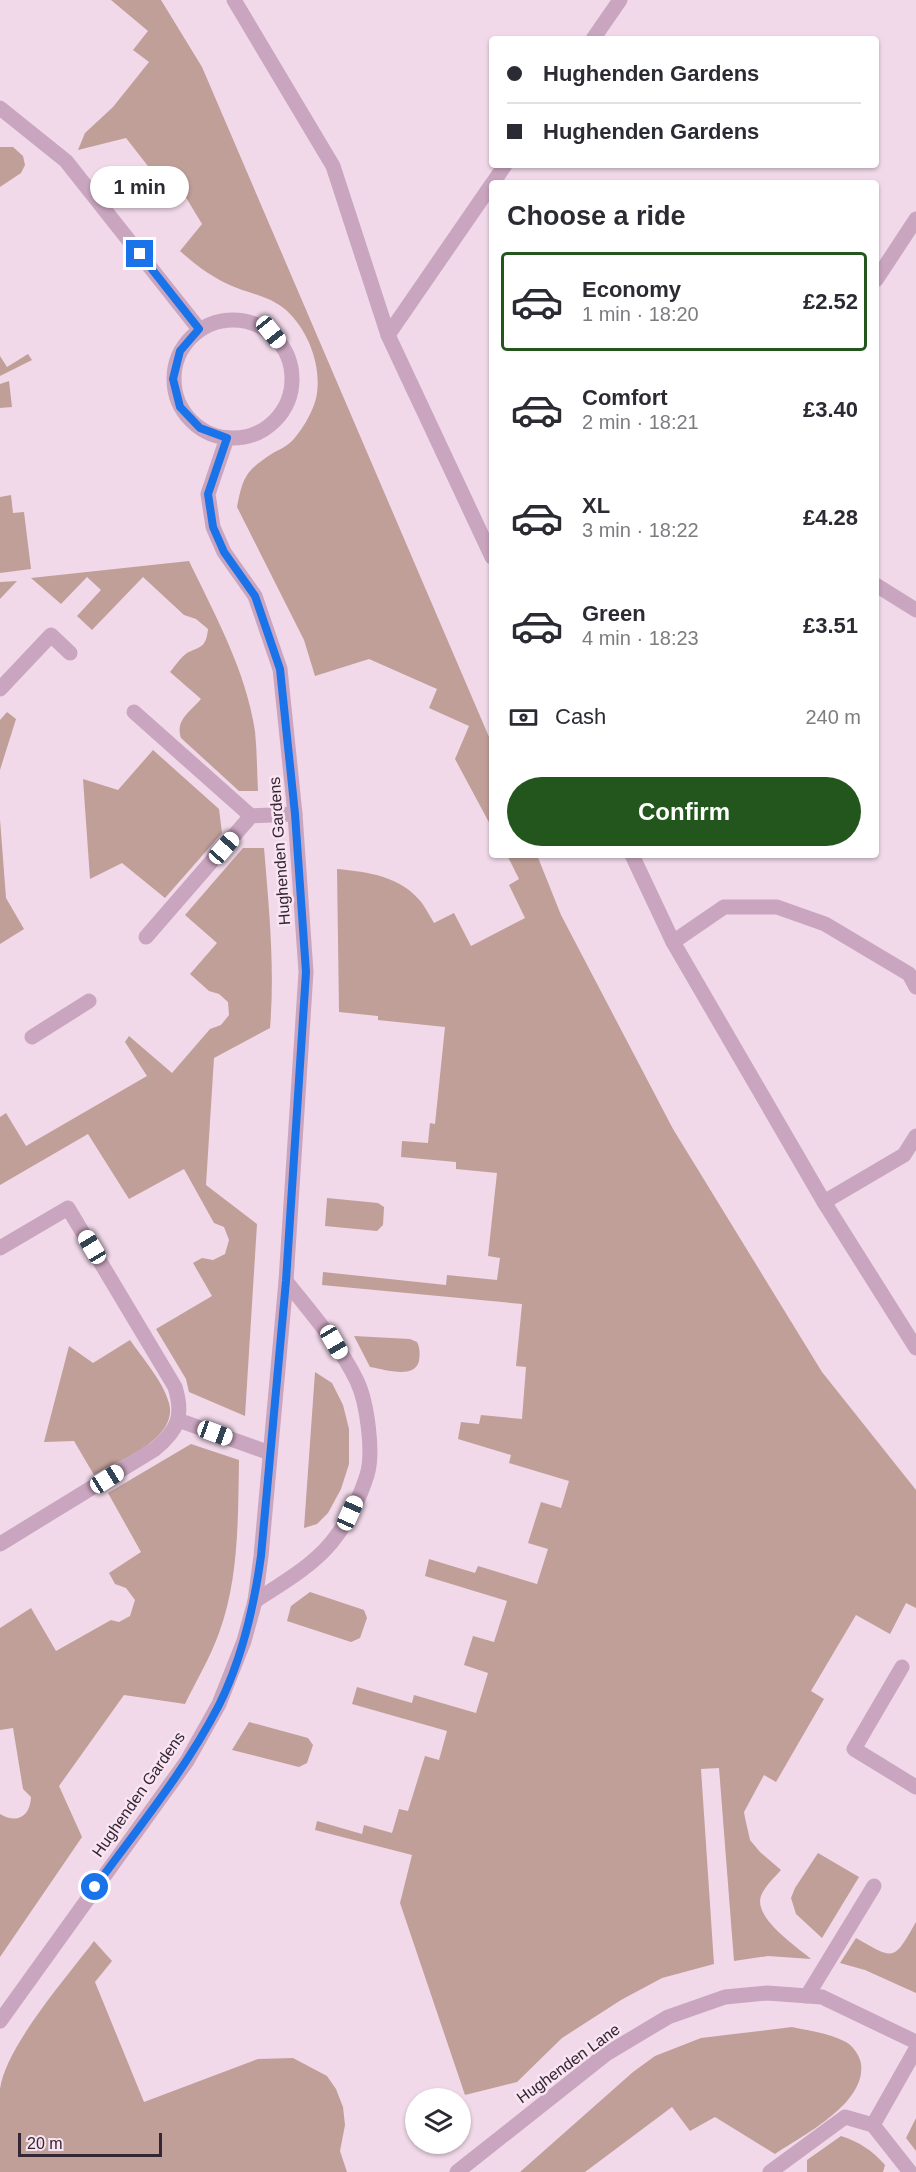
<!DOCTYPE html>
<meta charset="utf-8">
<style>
:root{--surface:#fff;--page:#f2f2f3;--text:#2b2b33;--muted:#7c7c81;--line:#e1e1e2;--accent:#23561c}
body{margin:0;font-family:Arial,sans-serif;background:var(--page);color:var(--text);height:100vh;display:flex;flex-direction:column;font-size:22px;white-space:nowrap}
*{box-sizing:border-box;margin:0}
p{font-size:20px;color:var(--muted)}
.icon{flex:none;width:33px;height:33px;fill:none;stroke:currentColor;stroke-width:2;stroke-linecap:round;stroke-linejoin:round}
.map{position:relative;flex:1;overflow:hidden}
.panel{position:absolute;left:489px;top:180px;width:390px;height:678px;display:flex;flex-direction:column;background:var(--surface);border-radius:6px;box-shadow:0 2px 4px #0004}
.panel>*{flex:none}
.guide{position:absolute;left:489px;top:36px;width:390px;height:132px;border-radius:6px;box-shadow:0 2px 4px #0004;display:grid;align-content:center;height:132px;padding:0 18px;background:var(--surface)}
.tools{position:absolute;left:405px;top:2088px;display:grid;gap:12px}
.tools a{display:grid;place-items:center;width:66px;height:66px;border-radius:50%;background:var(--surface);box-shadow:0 2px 4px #0004;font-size:30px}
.scale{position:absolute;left:18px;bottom:15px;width:144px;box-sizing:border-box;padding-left:6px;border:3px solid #352633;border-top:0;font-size:16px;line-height:21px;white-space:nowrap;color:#352633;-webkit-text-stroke:4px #f9e5f2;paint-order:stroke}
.end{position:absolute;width:27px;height:27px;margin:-14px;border:8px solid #1a73e8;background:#fff;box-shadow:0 0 0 3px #fff}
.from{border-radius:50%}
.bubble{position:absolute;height:42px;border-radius:21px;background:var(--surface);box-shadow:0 2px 4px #0004;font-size:20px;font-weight:800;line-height:42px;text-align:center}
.car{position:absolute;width:18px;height:36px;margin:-18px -9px;border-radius:8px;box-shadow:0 0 4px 2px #0007;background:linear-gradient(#fff 24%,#345 0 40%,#fff 0 76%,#345 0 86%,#fff 0)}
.guide b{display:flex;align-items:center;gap:21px;height:57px;font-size:22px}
.guide b+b{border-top:2px solid var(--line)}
.guide i{width:15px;height:15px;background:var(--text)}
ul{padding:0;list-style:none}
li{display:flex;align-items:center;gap:18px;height:99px;margin:0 12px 9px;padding:0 6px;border:3px solid transparent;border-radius:6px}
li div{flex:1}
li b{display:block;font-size:22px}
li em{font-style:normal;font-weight:800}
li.current{border-color:var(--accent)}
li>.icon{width:54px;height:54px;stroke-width:1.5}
h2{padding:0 18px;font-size:27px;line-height:72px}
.pay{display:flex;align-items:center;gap:15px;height:66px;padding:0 18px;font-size:22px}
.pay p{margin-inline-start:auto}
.button{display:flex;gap:12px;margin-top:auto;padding:12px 18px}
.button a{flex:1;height:69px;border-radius:36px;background:var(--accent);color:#fff;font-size:24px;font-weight:800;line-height:69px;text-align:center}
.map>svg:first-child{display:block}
</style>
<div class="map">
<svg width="916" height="2172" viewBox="0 0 916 2172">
<rect width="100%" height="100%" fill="#f1d9e9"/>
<g fill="#c09f99">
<path d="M111,0H161L202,67L492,744V828L455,759L469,726L429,708L437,689L369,659L315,676L304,640L237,507C243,475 247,470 273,453C279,450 287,446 292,441C303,429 315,409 317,393C321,364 308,330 286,310C273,298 253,294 237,288C214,279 198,267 180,251L202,224L179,186L169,193L126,138L78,150L85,133L113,107L149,62L133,50L148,31Z"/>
<polygon points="0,147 13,147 23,156 25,165 21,173 0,187"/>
<polygon points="28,354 32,360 0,376 0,356 7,367"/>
<polygon points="9,381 12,407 0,408 0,384"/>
<polygon points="11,495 13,513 24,512 31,569 0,573 0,497"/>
<path d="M189,561C215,615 246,671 255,731C257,751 257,771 258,791H239L181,738C175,720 190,712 201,699L170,672C175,666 181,657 187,653C201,646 206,648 208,629L196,619L184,615L143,577L92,630L77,616L101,590L87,577L61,604L31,578Z"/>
<polygon points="17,581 0,599 0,582"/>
<polygon points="7,712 16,719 0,770 0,720"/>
<polygon points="153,750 219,809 222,833 165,898 122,863 90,879 83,779 118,790"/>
<polygon points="0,819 6,898 24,929 0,944"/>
<path d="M243,848H264C269,908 275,967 270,1028L214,1058L206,1185L257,1224L245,1416L189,1392L186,1379L156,1329L212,1296L193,1263L202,1258L213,1260L225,1254L229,1240L224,1227L214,1223L184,1169L129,1199L88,1134L0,1185V1117L6,1113L26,1146L147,1076L125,1042L129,1036L172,1073L210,1029L221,1025L229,1015L228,1002L219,994L209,991L190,974L217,943L185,915Z"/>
<path d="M507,855H537L561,915L673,1129L822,1372L916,1490V1608L906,1603L890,1634L856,1615L811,1691L824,1699L776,1782L764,1775L744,1812L745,1818L750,1840L760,1852L781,1870C775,1877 764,1887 761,1896C753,1918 797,1947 811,1959L768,1956L734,1961L719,1768L701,1769L714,1964L662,1978L621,2000L562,2038L517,2082L465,2095L400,1903L412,1855L315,1830L317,1821L362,1834L364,1825L392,1833L399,1809L408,1811L425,1756L439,1760L447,1731L352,1704L357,1687L412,1703L414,1695L476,1713L488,1673L464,1665L473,1636L494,1642L507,1601L425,1576L429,1559L475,1573L478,1566L537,1584L548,1549L528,1543L541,1502L561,1508L569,1481L509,1463L511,1455L458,1439L461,1422L479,1424L481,1415L522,1419L526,1367L516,1366L522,1304L322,1285L323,1272L446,1285L447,1275L497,1280L500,1258L488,1256L497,1173L456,1169V1162L401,1157L402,1141L428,1143L430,1123L435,1124L445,1027L378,1020V1016L339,1012L337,869C368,872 401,876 422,903C426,909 430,916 434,923L454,913L471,946L525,918L509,885L519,879Z"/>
<polygon points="327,1198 378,1203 384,1207 383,1225 377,1231 325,1226"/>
<path d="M354,1336L410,1339L417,1342C420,1348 420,1354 419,1361C414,1380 384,1369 370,1367Z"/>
<path d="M130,1340C143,1359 163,1381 169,1403C179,1439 118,1461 94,1475L74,1441L44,1442L69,1346L93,1363Z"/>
<polygon points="315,1372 332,1383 343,1405 349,1429 349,1464 341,1489 328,1513 317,1524 304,1528"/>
<path d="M191,1444L239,1460C238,1518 239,1579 219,1633C210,1658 196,1681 185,1704L124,1695L59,1786L82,1837L0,1957V1814C17,1824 30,1817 31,1797L23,1789L13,1728L0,1730V1628L31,1608L56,1651L111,1620L119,1622L130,1616L135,1600L126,1588L115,1584L109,1573L141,1552L108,1493Z"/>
<polygon points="310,1592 364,1610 367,1618 360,1638 351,1642 287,1621 291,1606"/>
<polygon points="249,1722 308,1738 313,1745 307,1763 299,1767 232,1750"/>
<polygon points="818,1853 859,1877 822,1938 796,1914 791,1898 795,1888"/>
<path d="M916,1922V1993L865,1970L840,1963L856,1938C895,1960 893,1962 916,1922Z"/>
<path d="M94,1941L112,1961L95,1982L144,2102L258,2059L293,2058L327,2076L336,2089L343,2107L345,2125L340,2151L347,2172H0C0,2145 0,2115 0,2089C6,2046 67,1977 94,1941Z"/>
<path d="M792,2027C810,2031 829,2033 846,2042C853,2046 860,2056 861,2064C866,2104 803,2135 775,2154L715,2117L690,2131L672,2107L585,2172H520L633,2072L655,2056L701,2038Z"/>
<polygon points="916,2118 916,2151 906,2138"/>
<path d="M841,2136C859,2142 872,2150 885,2165L883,2172H807V2160Z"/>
</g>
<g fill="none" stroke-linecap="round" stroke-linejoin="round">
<g stroke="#c9a5bf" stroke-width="15">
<polyline points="234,0 333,166 388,335"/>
<polyline points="593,39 620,0"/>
<polyline points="493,183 505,165"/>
<polyline points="492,184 388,335 492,557"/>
<polyline points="876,280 916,219"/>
<polyline points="876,585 916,610"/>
<polyline points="0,689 51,635 70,653"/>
<polyline points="134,712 251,816"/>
<polyline points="632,855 673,942 824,1202 916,1348"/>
<polyline points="146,937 251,816 295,814"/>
<polyline points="673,942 724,907 777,907 825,924 909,974 916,987"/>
<polyline points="32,1037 89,1001"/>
<polyline points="824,1202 904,1155 916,1136"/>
<path d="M0,1248L68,1208L175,1387C184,1416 178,1430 155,1449L0,1544"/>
<polyline points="178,1420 270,1453"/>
<polyline points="902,1667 854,1749 916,1787"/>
<polyline points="807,1996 874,1886"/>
<polyline points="770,2172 845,2117 873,2125"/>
<polyline points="910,2172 873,2125 916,2049"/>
</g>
<g stroke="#c9a5bf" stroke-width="15">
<polyline points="0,108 66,161 199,329"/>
<circle cx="233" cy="379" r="59"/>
<path d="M255,1601C281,1584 311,1567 331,1543C346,1525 360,1498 367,1475C374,1453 367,1402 357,1381C339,1344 311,1313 286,1281"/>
<polyline points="0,2021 187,1761 219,1704 244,1641 255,1601 261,1556 286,1281 306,972 295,814 280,669 255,596 224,552 213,527 208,494 227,438"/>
<polyline points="457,2172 606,2054 668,2017 725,1997 767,1993 822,1997 916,2042"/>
</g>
</g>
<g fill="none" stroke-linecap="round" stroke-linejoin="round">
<path stroke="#1a73e8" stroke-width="8" d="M95,1887C138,1828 185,1771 219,1705C242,1659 254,1607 261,1556L286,1281L306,972L295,814L280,669L255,596L224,552L213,527L208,494L227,438L200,428L180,407L173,379L180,351L199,329L140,254"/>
</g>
<g text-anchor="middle" stroke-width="5" stroke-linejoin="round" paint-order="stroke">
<g font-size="16" fill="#352633" stroke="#f9e5f2">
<text transform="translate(279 851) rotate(-94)" y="6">Hughenden Gardens</text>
<text transform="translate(138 1794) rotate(-55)" y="6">Hughenden Gardens</text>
<text transform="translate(568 2063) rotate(-36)" y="6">Hughenden Lane</text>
</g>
</g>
</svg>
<div class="tools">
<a><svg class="icon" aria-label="layers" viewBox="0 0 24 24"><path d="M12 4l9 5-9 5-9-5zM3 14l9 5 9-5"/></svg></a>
</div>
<div class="scale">20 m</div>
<i class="end from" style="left:95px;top:1887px"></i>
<i class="end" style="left:140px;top:254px"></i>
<div class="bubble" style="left:90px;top:166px;width:99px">1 min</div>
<i class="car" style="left:271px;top:332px;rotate:141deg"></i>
<i class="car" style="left:224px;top:848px;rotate:41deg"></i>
<i class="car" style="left:92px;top:1247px;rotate:329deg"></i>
<i class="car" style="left:334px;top:1342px;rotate:150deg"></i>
<i class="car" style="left:215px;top:1433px;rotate:110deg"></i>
<i class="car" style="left:107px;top:1479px;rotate:58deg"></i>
<i class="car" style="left:350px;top:1513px;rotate:24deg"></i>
<div class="guide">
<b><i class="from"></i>Hughenden Gardens</b>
<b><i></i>Hughenden Gardens</b>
</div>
<section class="panel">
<h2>Choose a ride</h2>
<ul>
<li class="current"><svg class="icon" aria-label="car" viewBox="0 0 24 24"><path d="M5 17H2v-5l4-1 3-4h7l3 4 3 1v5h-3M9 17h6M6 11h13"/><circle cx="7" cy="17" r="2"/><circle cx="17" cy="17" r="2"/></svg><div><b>Economy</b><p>1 min · 18:20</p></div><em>£2.52</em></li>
<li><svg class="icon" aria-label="car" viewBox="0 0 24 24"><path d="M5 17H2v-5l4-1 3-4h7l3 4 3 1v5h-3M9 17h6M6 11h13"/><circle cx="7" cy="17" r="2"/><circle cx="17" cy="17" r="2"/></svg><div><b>Comfort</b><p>2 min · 18:21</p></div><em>£3.40</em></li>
<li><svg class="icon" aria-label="car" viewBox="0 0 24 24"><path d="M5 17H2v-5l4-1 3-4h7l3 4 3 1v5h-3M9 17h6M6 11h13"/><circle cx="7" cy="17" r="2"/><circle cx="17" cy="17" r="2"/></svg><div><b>XL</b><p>3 min · 18:22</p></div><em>£4.28</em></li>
<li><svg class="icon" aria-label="car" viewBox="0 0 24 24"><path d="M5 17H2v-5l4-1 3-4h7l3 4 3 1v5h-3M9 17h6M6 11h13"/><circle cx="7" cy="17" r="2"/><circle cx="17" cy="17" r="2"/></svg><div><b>Green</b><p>4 min · 18:23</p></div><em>£3.51</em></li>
</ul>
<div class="pay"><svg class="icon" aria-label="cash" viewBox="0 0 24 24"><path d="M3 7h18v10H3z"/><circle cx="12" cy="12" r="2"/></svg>Cash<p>240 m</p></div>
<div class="button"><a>Confirm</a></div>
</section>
</div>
